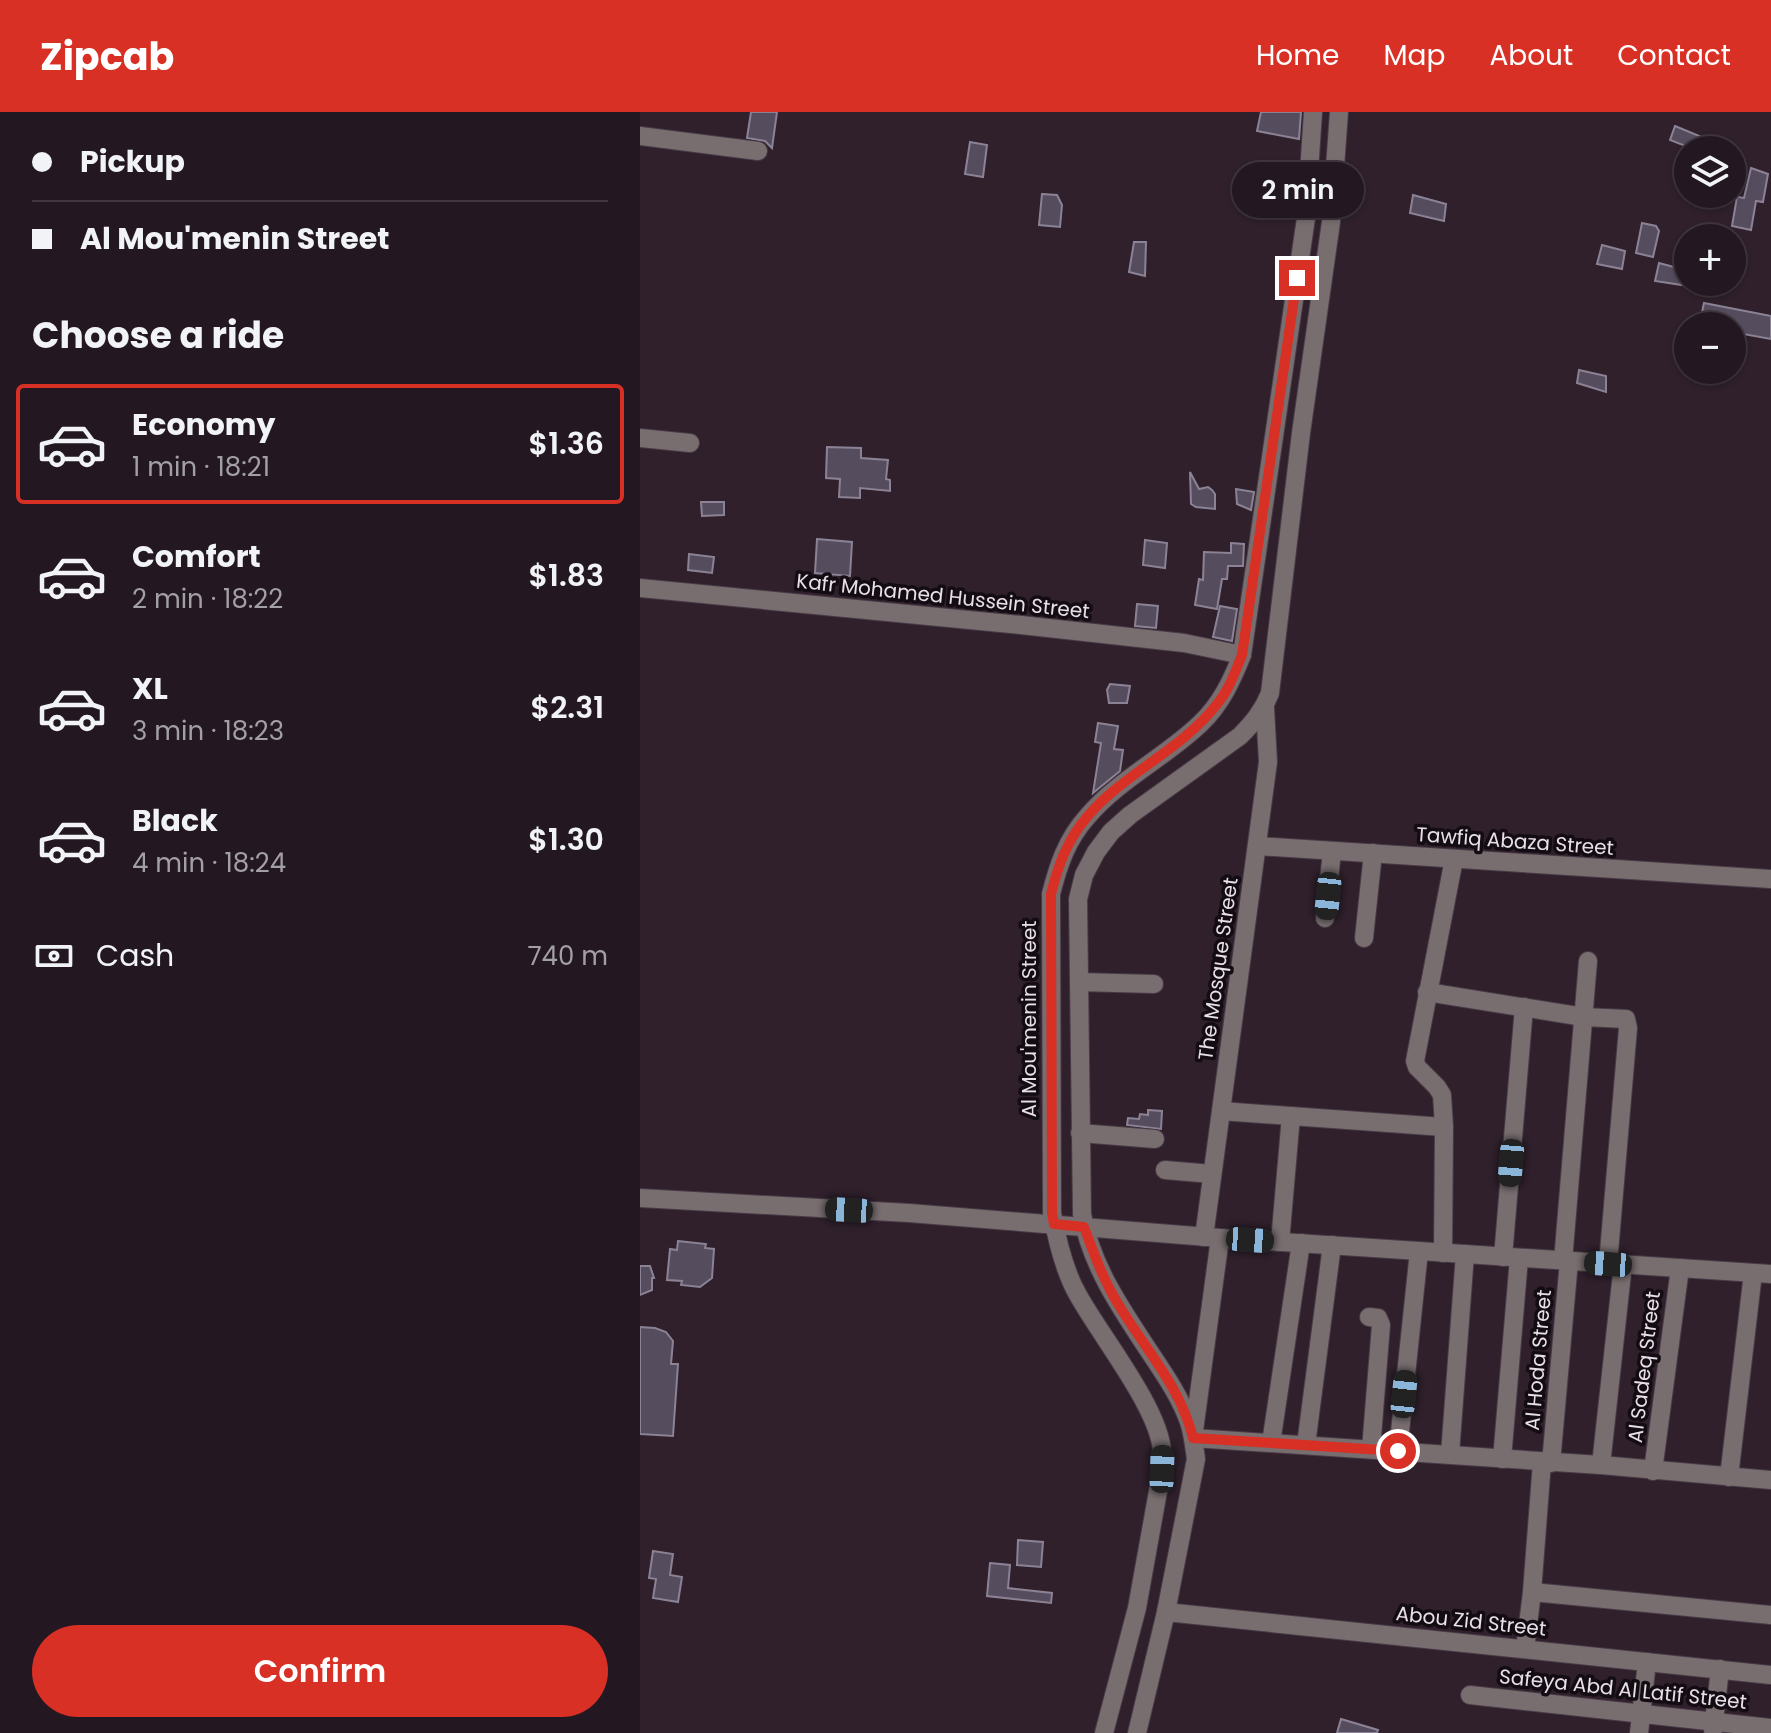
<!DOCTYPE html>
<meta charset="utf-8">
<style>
:root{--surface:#231821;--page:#2b212a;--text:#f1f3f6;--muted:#a3a0a5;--line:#40373f;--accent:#d93025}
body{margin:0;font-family:Poppins,sans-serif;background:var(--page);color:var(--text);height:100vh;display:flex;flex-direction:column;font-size:30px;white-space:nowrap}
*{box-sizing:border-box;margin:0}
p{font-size:26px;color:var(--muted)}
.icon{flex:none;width:44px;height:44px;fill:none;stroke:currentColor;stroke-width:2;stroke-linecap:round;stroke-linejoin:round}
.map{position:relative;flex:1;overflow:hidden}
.sheet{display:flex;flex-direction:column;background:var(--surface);width:640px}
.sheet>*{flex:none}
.guide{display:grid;align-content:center;height:176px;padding:0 32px;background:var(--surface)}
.controls{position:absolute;left:1034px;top:24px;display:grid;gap:16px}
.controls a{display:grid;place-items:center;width:72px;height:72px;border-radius:50%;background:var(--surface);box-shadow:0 2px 6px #0004,0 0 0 2px var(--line);font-size:40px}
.end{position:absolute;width:36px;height:36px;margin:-18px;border:10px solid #d93025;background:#fff;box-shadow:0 0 0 4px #fff}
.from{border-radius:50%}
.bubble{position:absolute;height:56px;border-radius:28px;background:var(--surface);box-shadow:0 2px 6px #0004,0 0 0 2px var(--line);font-size:26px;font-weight:600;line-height:56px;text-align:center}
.car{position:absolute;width:24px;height:48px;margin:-24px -12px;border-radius:10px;box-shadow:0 0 6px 2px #0007;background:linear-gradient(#222 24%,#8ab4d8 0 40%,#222 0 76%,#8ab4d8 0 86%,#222 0)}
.guide b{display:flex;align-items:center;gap:28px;height:76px;font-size:30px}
.guide b+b{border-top:2px solid var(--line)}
.guide i{width:20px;height:20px;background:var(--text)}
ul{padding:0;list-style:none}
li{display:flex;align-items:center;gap:24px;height:120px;margin:0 16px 12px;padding:0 16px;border:4px solid transparent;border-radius:8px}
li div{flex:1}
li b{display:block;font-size:30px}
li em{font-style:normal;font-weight:600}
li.on{border-color:var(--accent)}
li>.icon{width:72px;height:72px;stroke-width:1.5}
h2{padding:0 32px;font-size:36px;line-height:96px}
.pay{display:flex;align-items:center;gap:20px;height:88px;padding:0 32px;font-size:30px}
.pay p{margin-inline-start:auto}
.button{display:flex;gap:16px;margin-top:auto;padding:16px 32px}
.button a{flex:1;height:92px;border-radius:48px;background:var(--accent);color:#fff;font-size:32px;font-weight:600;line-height:92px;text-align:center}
header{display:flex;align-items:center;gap:48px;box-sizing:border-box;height:112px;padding:0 40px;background:var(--accent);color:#fff}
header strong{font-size:38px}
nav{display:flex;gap:44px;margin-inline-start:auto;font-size:28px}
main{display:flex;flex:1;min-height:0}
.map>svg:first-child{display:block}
</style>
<header>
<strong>Zipcab</strong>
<nav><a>Home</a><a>Map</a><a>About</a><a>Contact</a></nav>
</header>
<main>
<section class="sheet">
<div class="guide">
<b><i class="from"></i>Pickup</b>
<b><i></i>Al Mou'menin Street</b>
</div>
<h2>Choose a ride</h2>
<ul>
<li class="on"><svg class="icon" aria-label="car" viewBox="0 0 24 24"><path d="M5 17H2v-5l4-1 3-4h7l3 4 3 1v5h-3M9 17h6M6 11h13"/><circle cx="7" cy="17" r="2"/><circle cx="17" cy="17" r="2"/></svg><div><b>Economy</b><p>1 min · 18:21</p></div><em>$1.36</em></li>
<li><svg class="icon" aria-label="car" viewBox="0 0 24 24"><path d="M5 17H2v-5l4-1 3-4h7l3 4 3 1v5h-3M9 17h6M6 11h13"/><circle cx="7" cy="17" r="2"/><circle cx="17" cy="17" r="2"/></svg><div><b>Comfort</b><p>2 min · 18:22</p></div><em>$1.83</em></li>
<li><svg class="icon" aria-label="car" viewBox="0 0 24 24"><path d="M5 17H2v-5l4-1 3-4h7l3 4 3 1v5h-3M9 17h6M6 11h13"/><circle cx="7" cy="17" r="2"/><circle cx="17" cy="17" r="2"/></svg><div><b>XL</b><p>3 min · 18:23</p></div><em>$2.31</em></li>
<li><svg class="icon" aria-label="car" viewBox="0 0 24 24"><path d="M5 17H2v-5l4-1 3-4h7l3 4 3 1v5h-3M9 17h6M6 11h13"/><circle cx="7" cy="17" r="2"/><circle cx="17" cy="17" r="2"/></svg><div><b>Black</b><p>4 min · 18:24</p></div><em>$1.30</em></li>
</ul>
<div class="pay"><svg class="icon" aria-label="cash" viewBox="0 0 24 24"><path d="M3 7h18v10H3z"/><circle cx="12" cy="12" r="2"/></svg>Cash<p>740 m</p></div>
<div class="button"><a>Confirm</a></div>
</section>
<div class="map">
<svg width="1131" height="1621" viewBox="0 0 1131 1621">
<rect width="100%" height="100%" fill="#2f202c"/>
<g fill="#554d5e" stroke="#8b8395" stroke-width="2">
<polygon points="111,0 137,0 132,36 125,29 107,26"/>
<polygon points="621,0 661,0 659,27 617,19"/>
<polygon points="1035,14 1069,28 1067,38 1056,38 1030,28"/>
<polygon points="330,30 347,33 343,65 325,62"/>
<polygon points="1111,56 1128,62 1123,90 1116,89 1111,118 1092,114 1097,85 1104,86"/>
<polygon points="402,82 417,83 422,93 420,115 399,113"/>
<polygon points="773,83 806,92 804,109 770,101"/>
<polygon points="1002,111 1016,114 1019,119 1013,145 996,141"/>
<polygon points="494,130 506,130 505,164 489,160"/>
<polygon points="962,133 985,139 982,157 957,152"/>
<polygon points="1019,151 1045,158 1042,173 1015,169"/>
<polygon points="1064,191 1131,204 1131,227 1092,220 1092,214 1059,214"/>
<polygon points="939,258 966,264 966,280 937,271"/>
<polygon points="187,335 221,336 221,346 248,348 246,367 250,368 250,379 220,376 220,386 199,385 200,367 186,366"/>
<polygon points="550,360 559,377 568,375 572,378 575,382 575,397 556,395 551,392"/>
<polygon points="596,377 614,380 611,398 597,392"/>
<polygon points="61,390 84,390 84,403 62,404"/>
<polygon points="177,427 212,430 210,464 175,461"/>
<polygon points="505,428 527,431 525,456 503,453"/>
<polygon points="591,431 604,432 603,454 588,454 587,467 582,467 577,497 555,493 559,467 563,468 564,440 591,441"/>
<polygon points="49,442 74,445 72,461 48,458"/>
<polygon points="497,492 518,494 516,516 495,514"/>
<polygon points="580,494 597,497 592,529 573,525"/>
<polygon points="470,572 490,574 487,591 469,591 467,578"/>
<polygon points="458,611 478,614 474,637 483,638 480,659 453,681 461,631 455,630"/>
<polygon points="508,998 522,999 521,1017 487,1013 488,1006 499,1007 500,1002 508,1003"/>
<polygon points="38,1129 66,1132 65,1136 74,1137 72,1166 60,1175 41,1173 42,1169 27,1168 30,1137 37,1138"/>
<polygon points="0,1154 10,1154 14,1166 12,1166 12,1178 0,1183"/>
<polygon points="0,1215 15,1216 26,1220 33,1229 31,1252 38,1252 33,1324 0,1322"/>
<polygon points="378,1428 403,1430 401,1455 377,1453"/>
<polygon points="13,1439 33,1442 30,1463 42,1465 38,1490 13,1486 16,1467 9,1466"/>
<polygon points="350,1451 370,1453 368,1476 412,1481 411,1491 347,1484"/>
<polygon points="701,1607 738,1618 737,1621 697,1621"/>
</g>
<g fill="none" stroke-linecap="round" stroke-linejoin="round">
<g stroke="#493b46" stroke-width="20">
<g id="minor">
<polyline points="0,24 118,39"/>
<polyline points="0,326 50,331"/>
<polyline points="0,476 381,513 544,531 602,543"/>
<polyline points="617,734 1131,767"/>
<polyline points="685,806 692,739"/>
<polyline points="724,826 733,741"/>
<polyline points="439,870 514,872"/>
<polyline points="787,880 944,905 986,907 988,916 968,1152"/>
<polyline points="581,999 804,1015"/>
<polyline points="440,1021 515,1027"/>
<polyline points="525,1058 572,1062"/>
<polyline points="0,1086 269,1101 580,1126 1131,1162"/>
<polyline points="564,1125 628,650 625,596"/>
<polyline points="580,1126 553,1326 961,1353 1131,1368"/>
<polyline points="640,1130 651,1004"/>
<polyline points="803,1141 804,1015 802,983 797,975 777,955 775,949 814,747"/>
<polyline points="863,1145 884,895"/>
<polyline points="923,1149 948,849"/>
<polyline points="729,1205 738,1206 741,1213 731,1337"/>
<polyline points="631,1331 661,1131"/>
<polyline points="666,1333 692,1133"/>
<polyline points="758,1339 779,1139"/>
<polyline points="810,1342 825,1142"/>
<polyline points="862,1347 879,1146"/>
<polyline points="911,1351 929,1149"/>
<polyline points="961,1353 983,1152"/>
<polyline points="1013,1359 1040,1156"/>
<polyline points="1089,1365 1113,1161"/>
<polyline points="892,1480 1131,1503"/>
<polyline points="526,1500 1131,1563"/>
<polyline points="885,1537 892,1480 902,1350"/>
<polyline points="830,1583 1131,1616"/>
<polyline points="1073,1618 1080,1557"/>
<path d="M464,1621L497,1496L522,1357C522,1351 523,1345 522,1339C519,1296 460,1223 438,1183C424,1159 417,1128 412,1101L411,782C418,754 427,727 447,705C479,667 526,645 561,611C581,592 592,568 602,543L666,106L673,0"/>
<path d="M497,1621L526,1500L556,1347C554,1334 553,1322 549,1310C541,1287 527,1266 513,1245C484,1201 451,1155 442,1102L438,787L444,763L456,740L471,720L490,703L600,624C613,611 623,599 630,581L661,321L691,110L699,0"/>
<polyline points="999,1621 1007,1550"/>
</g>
</g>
<use href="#minor" stroke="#786e70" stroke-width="18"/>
</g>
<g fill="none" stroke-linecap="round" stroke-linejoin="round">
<path stroke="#d93025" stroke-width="10" d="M657,166L602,543C595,560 589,578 577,592C542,638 484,661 447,705C427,728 418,754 411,782L412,1101L414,1112L444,1115C454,1142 464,1170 480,1195C506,1238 541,1276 553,1326L758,1339"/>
</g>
<g text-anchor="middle" stroke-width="7" stroke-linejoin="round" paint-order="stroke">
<g font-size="20" fill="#e9e0e7" stroke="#130c12">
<text transform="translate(303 484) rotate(6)" y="7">Kafr Mohamed Hussein Street</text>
<text transform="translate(875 729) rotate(4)" y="7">Tawfiq Abaza Street</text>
<text transform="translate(578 857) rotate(-82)" y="7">The Mosque Street</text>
<text transform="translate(389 907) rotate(-90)" y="7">Al Mou'menin Street</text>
<text transform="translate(898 1248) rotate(-85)" y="7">Al Hoda Street</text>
<text transform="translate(1004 1255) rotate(-83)" y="7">Al Sadeq Street</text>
<text transform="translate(831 1509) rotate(6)" y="7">Abou Zid Street</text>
<text transform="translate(983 1577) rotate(6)" y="7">Safeya Abd Al Latif Street</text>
</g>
</g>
</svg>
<div class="controls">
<a><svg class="icon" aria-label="layers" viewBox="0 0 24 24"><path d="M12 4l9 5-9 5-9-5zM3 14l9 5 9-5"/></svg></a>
<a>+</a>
<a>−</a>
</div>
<i class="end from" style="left:758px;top:1339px"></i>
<i class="end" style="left:657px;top:166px"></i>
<div class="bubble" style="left:592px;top:50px;width:132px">2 min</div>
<i class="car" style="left:688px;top:784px;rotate:186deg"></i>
<i class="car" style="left:871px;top:1051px;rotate:185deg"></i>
<i class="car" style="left:209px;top:1098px;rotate:273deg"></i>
<i class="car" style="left:610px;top:1128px;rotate:94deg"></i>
<i class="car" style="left:968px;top:1152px;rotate:274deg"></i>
<i class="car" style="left:764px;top:1282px;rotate:6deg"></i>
<i class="car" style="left:522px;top:1357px;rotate:2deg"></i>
</div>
</main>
